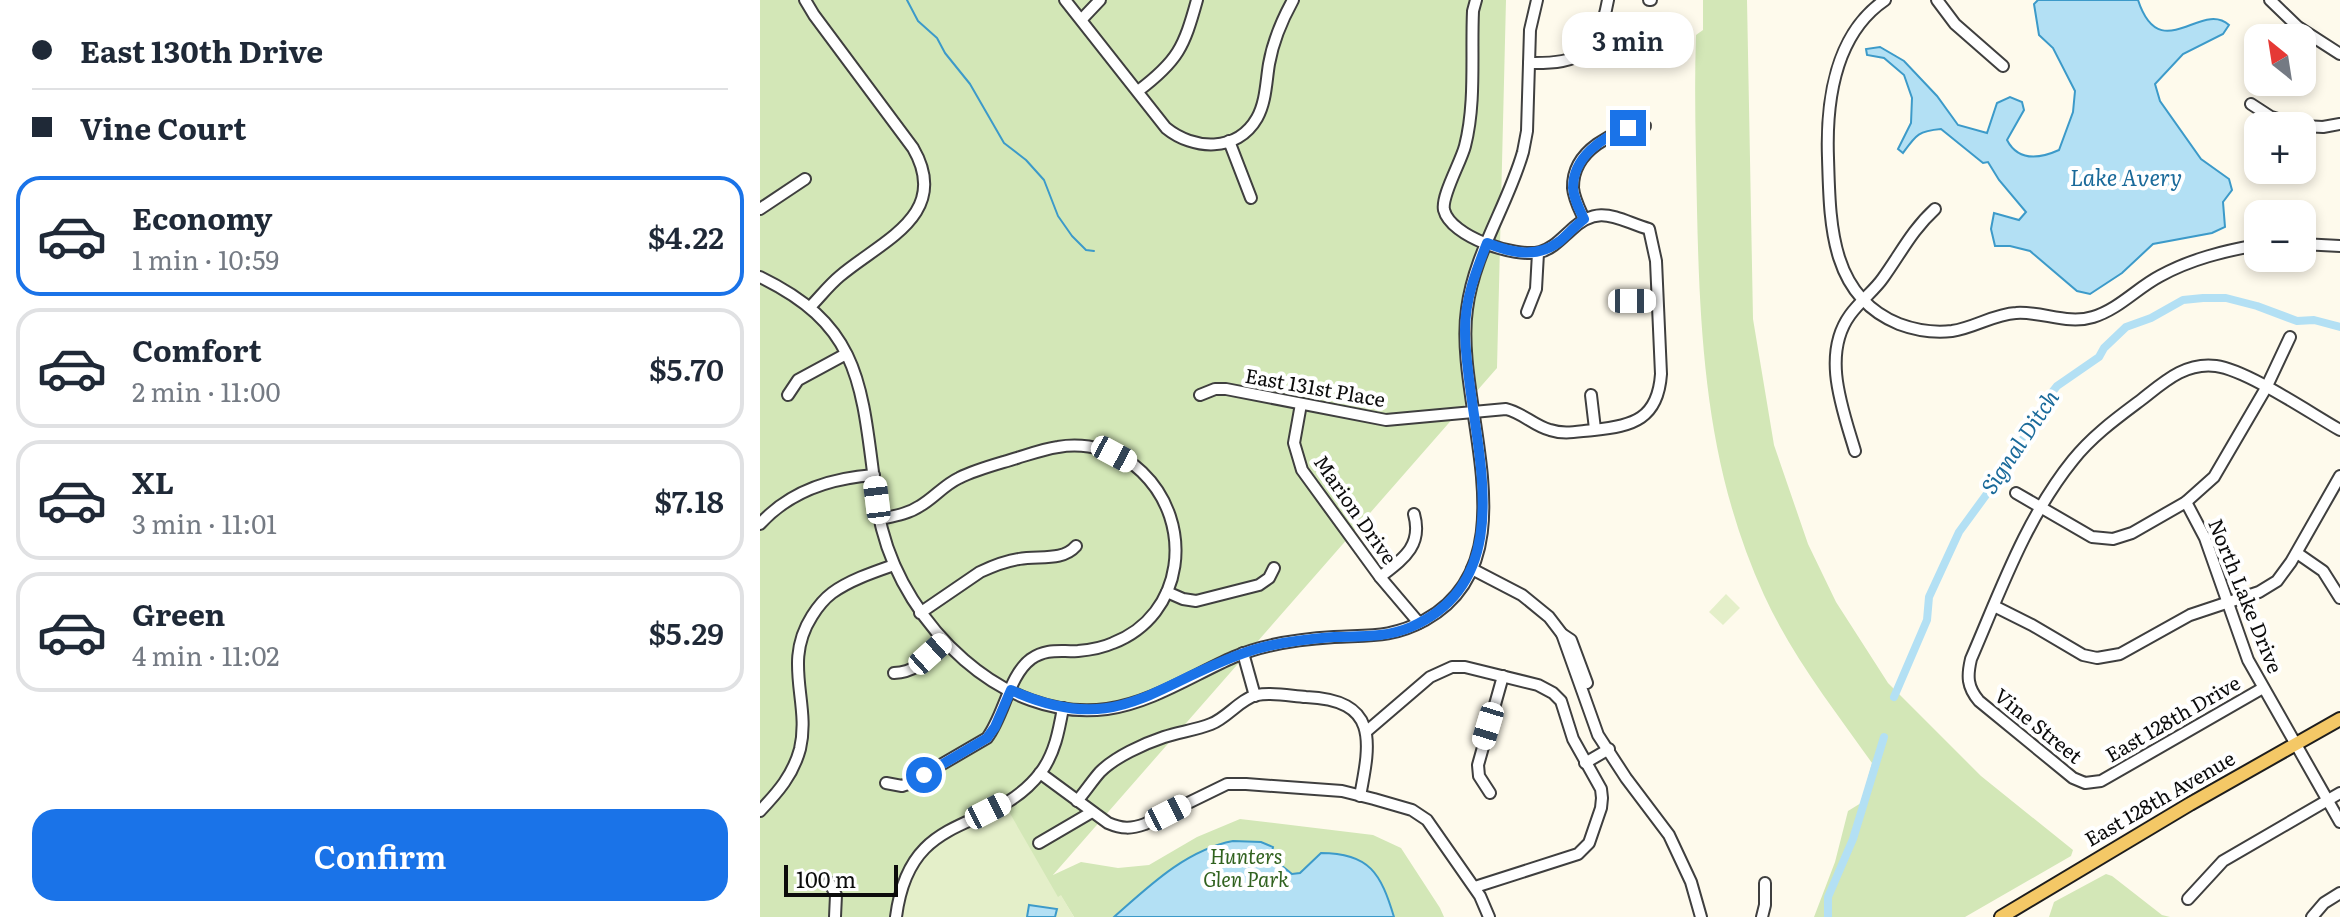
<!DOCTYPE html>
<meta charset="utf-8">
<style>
:root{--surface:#fff;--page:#f6f6f7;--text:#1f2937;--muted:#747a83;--line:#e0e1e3;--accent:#1a73e8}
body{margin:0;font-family:Literata,serif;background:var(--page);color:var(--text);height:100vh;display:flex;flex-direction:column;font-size:30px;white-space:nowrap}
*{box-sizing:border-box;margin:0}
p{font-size:26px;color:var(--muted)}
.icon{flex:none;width:44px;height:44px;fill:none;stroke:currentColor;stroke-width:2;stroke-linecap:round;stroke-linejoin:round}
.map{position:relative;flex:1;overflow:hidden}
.drawer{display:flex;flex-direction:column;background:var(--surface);width:760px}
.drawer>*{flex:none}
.hud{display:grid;align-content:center;height:176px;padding:0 32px;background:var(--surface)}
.needle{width:52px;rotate:330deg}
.fabs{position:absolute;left:1484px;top:24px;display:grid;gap:16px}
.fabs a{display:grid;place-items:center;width:72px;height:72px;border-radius:16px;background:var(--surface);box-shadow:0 4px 12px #0003;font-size:40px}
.scale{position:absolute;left:24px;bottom:20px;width:114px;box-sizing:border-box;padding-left:8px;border:4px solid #0c0c0c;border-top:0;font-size:22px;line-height:28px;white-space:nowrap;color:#0c0c0c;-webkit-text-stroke:6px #fff;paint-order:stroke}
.end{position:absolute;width:36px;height:36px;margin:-18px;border:10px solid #1a73e8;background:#fff;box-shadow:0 0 0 4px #fff}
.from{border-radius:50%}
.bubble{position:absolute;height:56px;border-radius:24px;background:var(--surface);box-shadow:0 4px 12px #0003;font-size:26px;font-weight:600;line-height:56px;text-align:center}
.car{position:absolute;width:24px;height:48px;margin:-24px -12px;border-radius:10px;box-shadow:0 0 6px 2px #0007;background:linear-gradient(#fff 24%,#345 0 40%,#fff 0 76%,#345 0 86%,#fff 0)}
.hud b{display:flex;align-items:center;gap:28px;height:76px;font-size:30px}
.hud b+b{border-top:2px solid var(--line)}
.hud i{width:20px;height:20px;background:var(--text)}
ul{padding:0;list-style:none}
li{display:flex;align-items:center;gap:24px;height:120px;margin:0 16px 12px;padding:0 16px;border:4px solid var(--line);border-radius:24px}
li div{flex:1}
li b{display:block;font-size:30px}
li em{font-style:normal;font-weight:600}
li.current{border-color:var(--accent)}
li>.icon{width:72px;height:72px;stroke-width:1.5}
.button{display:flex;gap:16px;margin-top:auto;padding:16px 32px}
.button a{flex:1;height:92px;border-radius:24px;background:var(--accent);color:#fff;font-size:32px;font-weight:600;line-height:92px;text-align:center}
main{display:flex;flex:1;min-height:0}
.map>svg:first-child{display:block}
</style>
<main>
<section class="drawer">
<div class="hud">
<b><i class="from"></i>East 130th Drive</b>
<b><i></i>Vine Court</b>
</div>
<ul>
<li class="current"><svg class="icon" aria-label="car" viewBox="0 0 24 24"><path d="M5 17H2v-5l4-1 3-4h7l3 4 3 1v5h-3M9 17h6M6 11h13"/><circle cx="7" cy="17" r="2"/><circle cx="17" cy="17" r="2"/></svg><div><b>Economy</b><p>1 min · 10:59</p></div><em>$4.22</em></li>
<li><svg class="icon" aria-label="car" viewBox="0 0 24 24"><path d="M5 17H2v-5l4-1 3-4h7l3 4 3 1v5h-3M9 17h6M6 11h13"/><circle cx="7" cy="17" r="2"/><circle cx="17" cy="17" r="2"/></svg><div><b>Comfort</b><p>2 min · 11:00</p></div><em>$5.70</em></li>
<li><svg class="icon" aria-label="car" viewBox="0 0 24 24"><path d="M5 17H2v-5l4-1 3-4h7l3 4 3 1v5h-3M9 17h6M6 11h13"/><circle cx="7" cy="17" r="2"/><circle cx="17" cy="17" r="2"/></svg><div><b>XL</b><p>3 min · 11:01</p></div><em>$7.18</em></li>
<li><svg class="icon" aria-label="car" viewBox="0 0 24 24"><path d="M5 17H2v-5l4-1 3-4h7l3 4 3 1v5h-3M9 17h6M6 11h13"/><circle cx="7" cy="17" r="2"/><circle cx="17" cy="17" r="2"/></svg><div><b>Green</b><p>4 min · 11:02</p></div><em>$5.29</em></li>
</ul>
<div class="button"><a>Confirm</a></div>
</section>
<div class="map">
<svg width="1580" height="917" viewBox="0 0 1580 917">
<rect width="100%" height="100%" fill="#fefaec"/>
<g fill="#d3e7b7">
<polygon points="0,0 746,0 737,368 293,875 321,862 358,868 389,865 437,837 480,819 613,835 641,848 680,908 684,917 314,917 301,896 256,917 0,917"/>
<path d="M943,0H987L993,319L1014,445L1048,544L1076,602L1128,683L1221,776L1313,850L1311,856L1205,917H1054L1075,862L1088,811L1101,803L1112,763C1073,708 1032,656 1004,595C947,470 940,345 937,210C936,152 934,93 936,35L943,30Z"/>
<polygon points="1346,874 1352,876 1402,915 1410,917 1289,917 1294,902"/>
</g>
<g fill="#e4efc9">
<polygon points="966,594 980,608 963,625 949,612"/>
<polygon points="244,803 298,897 301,895 314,917 136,917 138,901 166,848"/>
</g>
<g fill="#b3e0f4" stroke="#3c9ac9" stroke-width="2">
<path d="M1278,0H1378C1400,67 1441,0 1469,25L1463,34L1423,54L1395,84L1400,101L1441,159L1469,179L1472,190L1463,202L1465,227L1452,233L1393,244L1362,273L1330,294L1317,291L1270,251L1250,246H1235L1231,229L1234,213L1259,220L1266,212L1239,180L1228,162L1223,163L1181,129C1158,131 1156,135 1143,153L1138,149L1151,123L1152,98L1144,75L1124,58L1107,55L1106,49L1120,47L1144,61L1177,96L1198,125L1227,133L1237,103L1250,97L1262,102L1264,110L1247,140C1258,161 1279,159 1299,150L1313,112L1315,91L1293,48L1279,35L1274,4Z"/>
<path d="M473,841L501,842L513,847L511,857L532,874L540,873L561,853C610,853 621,874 634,917H354C389,886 426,850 473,841Z"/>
<polygon points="269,905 297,909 295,917 267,917"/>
</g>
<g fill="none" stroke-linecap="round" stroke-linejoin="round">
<polyline stroke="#3c9ac9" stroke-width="2" points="147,0 158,21 177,38 185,53 210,84 244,143 266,160 284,180 298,216 312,236 326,250 334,251"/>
<g stroke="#b3e0f4" stroke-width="8">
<polyline points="1134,697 1167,620 1169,597 1199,532 1248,465 1282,405 1297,386 1339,357 1344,348 1366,327 1391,318 1423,300 1443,298 1466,298 1497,306 1537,321 1554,320 1580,327"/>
<polyline points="1068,917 1068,897 1093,839 1124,737"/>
</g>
<g stroke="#3f3f3f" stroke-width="14">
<g id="minor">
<path d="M45,0L54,15L153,148C192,215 121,241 80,276C69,285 60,297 50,307"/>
<path d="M305,0L406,128C433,150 477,153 497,118C506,102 506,82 509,64C513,41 522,20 533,0"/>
<polyline points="889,0 891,0"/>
<path d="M1125,0C1075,34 1066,102 1068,158C1070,221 1069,296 1139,324C1155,330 1174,333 1192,331C1214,328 1234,314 1256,313C1282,311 1307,325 1333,317C1359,309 1377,288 1400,276C1431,259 1464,251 1498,245"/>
<polyline points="1177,0 1195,24 1243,66"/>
<polyline points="1510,0 1538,27 1580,54"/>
<polyline points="322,19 340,0"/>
<path d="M769,63C822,64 838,53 848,0"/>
<path d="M378,91C418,61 424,47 437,0"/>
<polyline points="1491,104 1511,117 1541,126"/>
<polyline points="1542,126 1563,127 1580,124"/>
<polyline points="469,141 491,198"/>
<polyline points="0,209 45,179"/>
<path d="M824,219C820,210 814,199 813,188C812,150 854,130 885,126"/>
<polyline points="1542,244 1580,246"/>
<path d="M0,277C95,323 101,377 113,472C116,491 117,510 122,529C146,624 242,723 347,709C391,703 433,675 474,657C504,644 541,639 574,637C609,635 632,638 665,620C775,559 693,404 707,309C714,253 748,205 763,152L767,131L770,30L777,0"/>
<polyline points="872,301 897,301"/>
<polyline points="767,312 776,289 778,253"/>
<polyline points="28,395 38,380 86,354"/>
<path d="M440,395L455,389H466L626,420L746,409C763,413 774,426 790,430C805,435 819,431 834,430C873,426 898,419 901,374L896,261L889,229C858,220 839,202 810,231C801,239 792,249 780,252C755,258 691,237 684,210C681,196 701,162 705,146C716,103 711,55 713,11L716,0"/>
<polyline points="831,395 835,429"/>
<polyline points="541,404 534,443 542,470 620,577 659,623"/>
<path d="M1095,451C1083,410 1061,355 1090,315C1100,301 1114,291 1123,278C1141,253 1152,230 1175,209"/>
<polyline points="1256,493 1332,537 1353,539 1372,533 1426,502 1454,477 1506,388 1530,337"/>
<polyline points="1426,502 1445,538 1488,660 1580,822"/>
<path d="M120,519C134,516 148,514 160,506C174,498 184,485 199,478C217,469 238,464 257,458C270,454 284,449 298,447C327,442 361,451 382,472C435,523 425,615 353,643C342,648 330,650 318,651C300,652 287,648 271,659C249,675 244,716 227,738L148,784L142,786L126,783"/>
<path d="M0,524C29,492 71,478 114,475"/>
<polyline points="1537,553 1563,571 1580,598"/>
<polyline points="712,569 762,595 789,617 802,634 811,640 827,683"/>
<path d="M620,577C643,559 663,546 654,514"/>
<polyline points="407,592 423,599 436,601 499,585 509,578 514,568"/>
<polyline points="1234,606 1272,625 1323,655 1337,658 1360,654 1430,615 1499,592 1517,581 1531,562 1580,476"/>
<path d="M160,613L220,572C233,566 245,561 259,559C278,555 302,562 316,546"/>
<polyline points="802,634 838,735 866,778 909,835 931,882 941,917"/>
<polyline points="483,653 495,696"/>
<path d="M134,673C158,672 168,657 184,642"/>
<path d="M1503,688L1341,781L1325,783L1313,778L1219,701C1207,687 1207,676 1211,659C1240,592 1266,518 1313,460C1332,436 1357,418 1381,400C1404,382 1425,362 1456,366C1487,370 1550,413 1580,430"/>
<polyline points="607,731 670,677 692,667 705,667 778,685 793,693 801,701 813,739 841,789 842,798 841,808 829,843 818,854 715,887"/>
<polyline points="825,763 849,749"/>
<path d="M280,773L348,823C362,829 371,829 385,824L467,784H486L582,791L614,799L652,810L667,820L720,896L729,917"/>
<polyline points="730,793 719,776 718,765 743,676"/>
<path d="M317,801C325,792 332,781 340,772C355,757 383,744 404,737C419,732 436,730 451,724C467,718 480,699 497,695C512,692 531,696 546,697C618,700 611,740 600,796"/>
<path d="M0,811C18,792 33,775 40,749C51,702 22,663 52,616C57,608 64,599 72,593C90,580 114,572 134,565"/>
<polyline points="279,843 332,812"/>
<polyline points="69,882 76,895 75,917"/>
<polyline points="1428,899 1463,861 1580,793"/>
<path d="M136,917C150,806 232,837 281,772C295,753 299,730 303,708"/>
<polyline points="1002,917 1005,905 1005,883"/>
<polyline points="1552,917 1564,903 1580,893"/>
</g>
</g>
<g stroke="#1d1d1d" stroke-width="16">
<polyline id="major" points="1241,917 1430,804 1580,719"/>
</g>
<use href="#minor" stroke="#fff" stroke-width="10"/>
<use href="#major" stroke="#f4c866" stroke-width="12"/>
</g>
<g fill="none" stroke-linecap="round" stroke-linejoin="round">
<path stroke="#1a73e8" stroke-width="10" d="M164,775L227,738L235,727L251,690C357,738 390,686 484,653C512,643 545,639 574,637C601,636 625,638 651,627C770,575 705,427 705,330C705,299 716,271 727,243C752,253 777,259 800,241C808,234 815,226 824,219C819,209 814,199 813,188C813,157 842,137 868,128"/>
</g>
<g text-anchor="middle" stroke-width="8" stroke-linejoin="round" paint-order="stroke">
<g font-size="20" fill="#0c0c0c" stroke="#fff">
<text transform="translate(555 388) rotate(10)" y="7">East 131st Place</text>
<text transform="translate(595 510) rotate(55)" y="7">Marion Drive</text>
<text transform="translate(1485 596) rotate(68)" y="7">North Lake Drive</text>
<text transform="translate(1413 719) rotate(-30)" y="7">East 128th Drive</text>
<text transform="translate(1278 726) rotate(39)" y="7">Vine Street</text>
<text transform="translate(1400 799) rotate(-30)" y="7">East 128th Avenue</text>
</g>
<g font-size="20" font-style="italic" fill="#31621f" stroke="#fff">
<text x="486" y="864">Hunters<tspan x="486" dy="23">Glen Park</tspan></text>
</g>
<g font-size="22" font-style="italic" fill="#1a6a9a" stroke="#fff">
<text x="1366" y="186">Lake Avery</text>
<text transform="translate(1260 442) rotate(-56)" y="8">Signal Ditch</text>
</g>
</g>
</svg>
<div class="fabs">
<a><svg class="needle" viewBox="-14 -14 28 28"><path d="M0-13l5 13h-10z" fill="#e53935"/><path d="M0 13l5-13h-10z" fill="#747a83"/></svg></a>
<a>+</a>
<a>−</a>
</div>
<div class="scale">100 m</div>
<i class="end from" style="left:164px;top:775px"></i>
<i class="end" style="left:868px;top:128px"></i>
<div class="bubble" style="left:802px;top:12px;width:132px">3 min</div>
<i class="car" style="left:872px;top:301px;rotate:90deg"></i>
<i class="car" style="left:354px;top:454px;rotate:118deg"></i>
<i class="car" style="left:117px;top:500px;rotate:353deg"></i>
<i class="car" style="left:170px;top:654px;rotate:48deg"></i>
<i class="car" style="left:728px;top:726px;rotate:197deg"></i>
<i class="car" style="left:228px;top:811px;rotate:63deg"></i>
<i class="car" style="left:408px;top:813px;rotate:63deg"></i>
</div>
</main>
